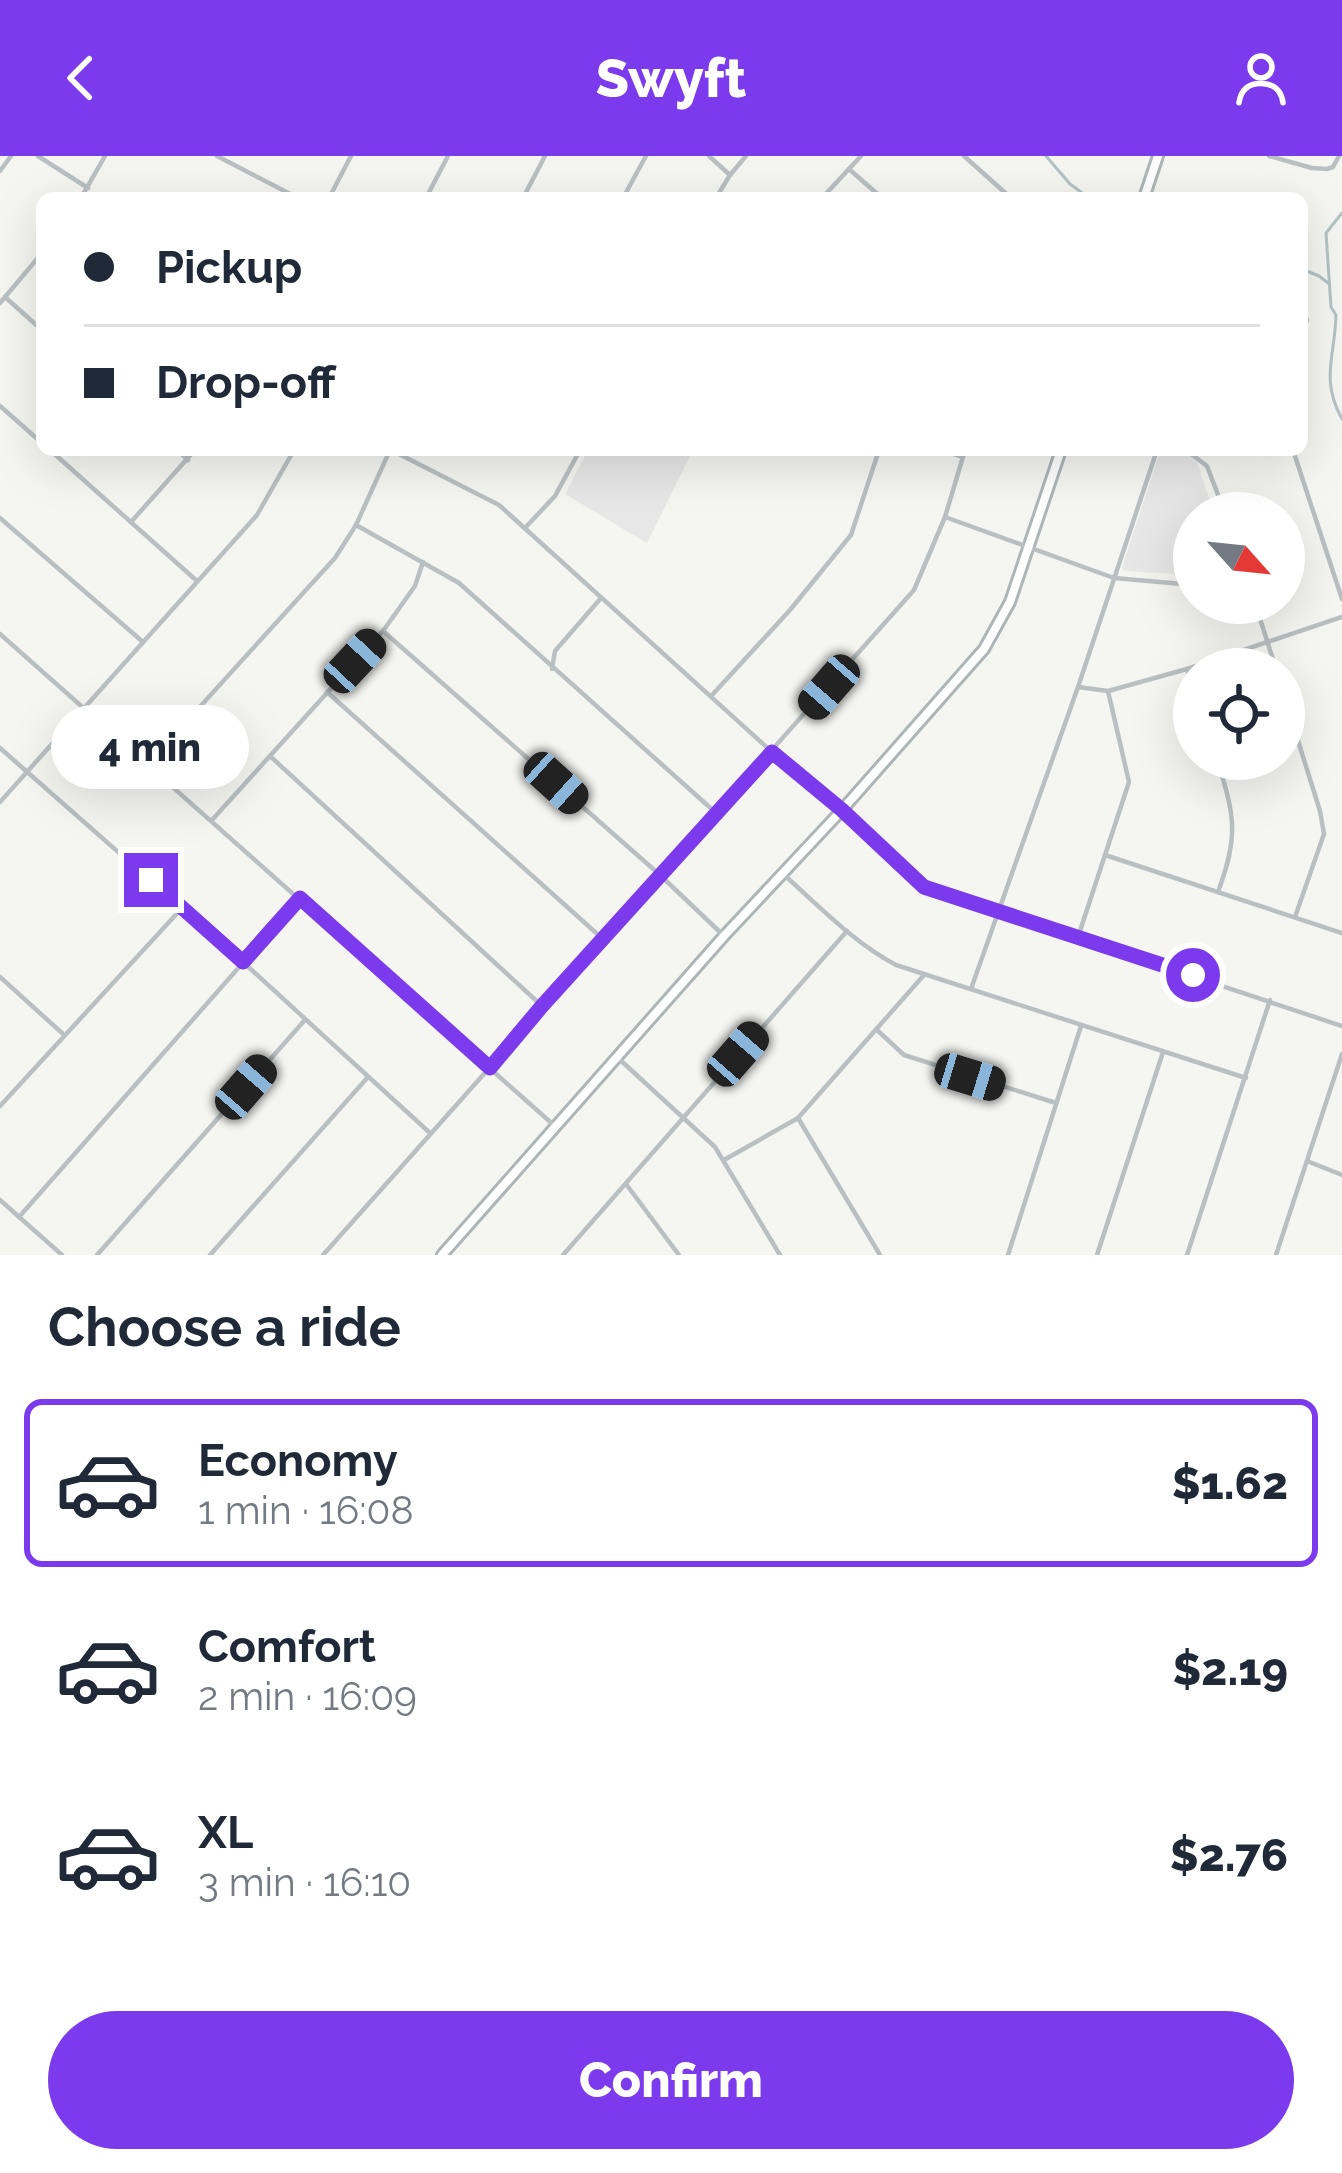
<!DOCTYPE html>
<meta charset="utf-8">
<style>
:root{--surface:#fff;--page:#f2f2f3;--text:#1f2937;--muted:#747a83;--line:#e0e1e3;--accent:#7c3aed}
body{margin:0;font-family:Raleway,sans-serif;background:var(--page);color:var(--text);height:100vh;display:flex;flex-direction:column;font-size:45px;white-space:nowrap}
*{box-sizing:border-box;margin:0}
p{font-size:39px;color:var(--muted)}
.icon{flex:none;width:66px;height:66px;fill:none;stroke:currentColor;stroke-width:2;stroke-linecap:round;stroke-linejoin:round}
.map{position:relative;height:1099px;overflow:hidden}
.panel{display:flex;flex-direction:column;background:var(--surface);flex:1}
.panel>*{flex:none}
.guide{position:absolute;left:36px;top:36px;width:1272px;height:264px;border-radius:18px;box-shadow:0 12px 48px #0002;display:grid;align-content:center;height:264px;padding:0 48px;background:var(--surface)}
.needle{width:78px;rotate:117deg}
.tools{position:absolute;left:1173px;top:336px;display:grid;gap:24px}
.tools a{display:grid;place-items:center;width:132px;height:132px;border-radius:50%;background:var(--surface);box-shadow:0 12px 48px #0002;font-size:60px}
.end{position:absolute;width:54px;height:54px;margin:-27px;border:15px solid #7c3aed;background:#fff;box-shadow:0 0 0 6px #fff}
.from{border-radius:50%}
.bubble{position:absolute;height:84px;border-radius:42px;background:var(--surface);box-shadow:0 12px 48px #0002;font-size:39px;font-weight:800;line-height:84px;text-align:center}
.car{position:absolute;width:36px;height:72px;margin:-36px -18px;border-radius:15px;box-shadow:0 0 9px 3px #0007;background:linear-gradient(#222 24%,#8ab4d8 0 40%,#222 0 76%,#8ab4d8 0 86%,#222 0)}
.guide b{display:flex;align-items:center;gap:42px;height:114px;font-size:45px}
.guide b+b{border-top:3px solid var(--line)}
.guide i{width:30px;height:30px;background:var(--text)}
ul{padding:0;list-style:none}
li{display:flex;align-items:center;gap:36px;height:168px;margin:0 24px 18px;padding:0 24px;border:6px solid transparent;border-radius:18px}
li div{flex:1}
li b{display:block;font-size:45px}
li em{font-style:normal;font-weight:800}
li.on{border-color:var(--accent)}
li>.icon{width:108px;height:108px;stroke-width:1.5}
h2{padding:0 48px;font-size:54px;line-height:144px}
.action{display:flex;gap:24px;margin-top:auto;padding:24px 48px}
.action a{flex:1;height:138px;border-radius:72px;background:var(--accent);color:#fff;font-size:48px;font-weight:800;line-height:138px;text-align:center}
header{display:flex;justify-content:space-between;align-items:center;height:156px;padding:0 48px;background:var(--accent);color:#fff;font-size:54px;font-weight:800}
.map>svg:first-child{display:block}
</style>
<header><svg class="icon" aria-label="back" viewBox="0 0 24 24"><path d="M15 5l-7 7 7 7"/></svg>Swyft<svg class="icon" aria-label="person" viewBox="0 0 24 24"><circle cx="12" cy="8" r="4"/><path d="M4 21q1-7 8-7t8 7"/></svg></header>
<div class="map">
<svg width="1342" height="1099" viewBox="0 0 1342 1099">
<rect width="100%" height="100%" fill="#f5f5f2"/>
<g fill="#e6e7e6">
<polygon points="588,294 693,294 647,387 565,338"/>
<polygon points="1175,294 1191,300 1197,306 1214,357 1194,357 1194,419 1125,415 1122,412 1160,295"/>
</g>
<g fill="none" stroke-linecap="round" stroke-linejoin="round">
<g stroke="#b3c2c4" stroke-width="3">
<polyline points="1046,0 1070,28 1089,42"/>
<path d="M1342,57L1326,77L1331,151L1336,159C1335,201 1320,223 1342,263"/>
<polyline points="1302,113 1319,120 1328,127"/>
</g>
<g stroke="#adb5b7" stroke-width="14">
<g id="secondary">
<polyline points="1144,42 1158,0"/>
<polyline points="442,1099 724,780 842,654 984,493 1010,446 1061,294"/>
</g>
</g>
<g stroke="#bac0c2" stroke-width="4.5">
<polyline points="38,0 88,32"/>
<polyline points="217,0 298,42"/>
<polyline points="709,0 730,19"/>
<polyline points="964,0 1011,42"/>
<polyline points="1269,0 1312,12 1327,13 1333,11 1339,0"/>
<polyline points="849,13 882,42"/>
<polyline points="0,15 11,0"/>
<polyline points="81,42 105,0"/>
<polyline points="329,42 351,0"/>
<polyline points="426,42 448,0"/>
<polyline points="523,42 545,0"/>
<polyline points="623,42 646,0"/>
<polyline points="716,42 730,19 746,0"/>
<polyline points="822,42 861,0"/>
<polyline points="5,141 42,174"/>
<polyline points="0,147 42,97"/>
<polyline points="1302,163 1307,164"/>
<polyline points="0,250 42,287"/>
<polyline points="50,294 197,425"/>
<polyline points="177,294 188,304"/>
<polyline points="391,294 499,349 772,596 842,654 924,731 1342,870"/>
<polyline points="942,294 963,301"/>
<polyline points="1186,294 1207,310 1225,357"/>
<polyline points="1293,294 1342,443"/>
<polyline points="945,361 1114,422 1194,429"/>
<polyline points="0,362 143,486"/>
<polyline points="131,366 195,294"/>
<polyline points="356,369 459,427 715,656"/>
<polyline points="525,372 555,340 580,294"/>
<polyline points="1255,447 1276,513"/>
<polyline points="383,475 660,719 723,779"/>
<polyline points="0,478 556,971"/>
<polyline points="552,513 555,495 601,442"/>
<polyline points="1187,513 1194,535"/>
<polyline points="1078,531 1108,535 1187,513 1342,461"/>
<polyline points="327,536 604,784"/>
<polyline points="713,538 790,454 851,379 879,294"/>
<polyline points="1284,540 1320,655 1324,678 1295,761"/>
<polyline points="0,592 243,806 430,977"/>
<polyline points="270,600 542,850"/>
<path d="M1217,603C1235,661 1239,679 1218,736"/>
<polyline points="147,609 335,402 356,369 390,294"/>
<polyline points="0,646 257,359 294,294"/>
<polyline points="212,664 383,475 415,430 423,406"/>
<polyline points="1105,699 1342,777"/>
<path d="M782,717C818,749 853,786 896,809L1246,922"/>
<polyline points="1078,781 1129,626 1108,535"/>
<polyline points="0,821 62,877"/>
<polyline points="971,833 1078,531 1157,294"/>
<polyline points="877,874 904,899 1056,947"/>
<polyline points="618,902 715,991 780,1099"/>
<polyline points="0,950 182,752"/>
<polyline points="798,962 880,1099"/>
<polyline points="724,1004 798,962 924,819"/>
<polyline points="1307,1005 1342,1019"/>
<polyline points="626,1028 679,1099"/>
<polyline points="0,1044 62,1099"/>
<polyline points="19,1061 300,742"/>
<polyline points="97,1099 304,865"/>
<polyline points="210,1099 368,921"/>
<polyline points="323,1099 914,434 945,361 965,294"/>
<polyline points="563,1099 847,775"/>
<polyline points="1008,1099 1081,870"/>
<polyline points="1097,1099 1163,896"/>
<polyline points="1187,1099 1270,844"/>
<polyline points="1276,1099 1342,898"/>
</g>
<use href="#secondary" stroke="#fff" stroke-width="8"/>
</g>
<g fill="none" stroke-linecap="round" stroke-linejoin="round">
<polyline stroke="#7c3aed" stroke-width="15" points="151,724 243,806 300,742 490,912 542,850 772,596 842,654 924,731 1193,819"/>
</g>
</svg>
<div class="tools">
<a><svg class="needle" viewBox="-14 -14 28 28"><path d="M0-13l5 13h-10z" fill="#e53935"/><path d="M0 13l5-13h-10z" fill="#747a83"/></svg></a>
<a><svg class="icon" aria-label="locate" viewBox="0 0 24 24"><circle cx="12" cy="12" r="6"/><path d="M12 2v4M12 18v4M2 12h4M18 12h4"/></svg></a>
</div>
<i class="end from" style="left:1193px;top:819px"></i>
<i class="end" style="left:151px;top:724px"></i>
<div class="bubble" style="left:51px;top:549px;width:198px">4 min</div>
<i class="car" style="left:355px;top:505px;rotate:43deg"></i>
<i class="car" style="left:829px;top:531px;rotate:221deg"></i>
<i class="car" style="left:556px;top:627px;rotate:132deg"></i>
<i class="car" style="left:738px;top:898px;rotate:41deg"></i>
<i class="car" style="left:970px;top:921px;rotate:107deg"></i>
<i class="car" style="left:246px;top:931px;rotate:41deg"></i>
<div class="guide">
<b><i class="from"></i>Pickup</b>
<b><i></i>Drop-off</b>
</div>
</div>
<section class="panel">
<h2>Choose a ride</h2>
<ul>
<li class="on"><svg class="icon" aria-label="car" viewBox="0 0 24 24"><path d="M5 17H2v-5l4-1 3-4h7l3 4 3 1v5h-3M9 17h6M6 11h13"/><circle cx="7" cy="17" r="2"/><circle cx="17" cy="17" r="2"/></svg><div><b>Economy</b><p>1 min · 16:08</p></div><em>$1.62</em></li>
<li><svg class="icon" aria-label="car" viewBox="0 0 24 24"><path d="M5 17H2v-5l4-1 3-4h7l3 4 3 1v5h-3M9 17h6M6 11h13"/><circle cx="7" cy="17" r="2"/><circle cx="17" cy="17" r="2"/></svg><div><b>Comfort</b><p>2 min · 16:09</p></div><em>$2.19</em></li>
<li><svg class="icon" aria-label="car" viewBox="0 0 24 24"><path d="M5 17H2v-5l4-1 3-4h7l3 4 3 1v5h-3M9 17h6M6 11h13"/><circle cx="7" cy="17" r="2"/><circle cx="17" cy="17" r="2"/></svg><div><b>XL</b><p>3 min · 16:10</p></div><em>$2.76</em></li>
</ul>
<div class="action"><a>Confirm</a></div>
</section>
